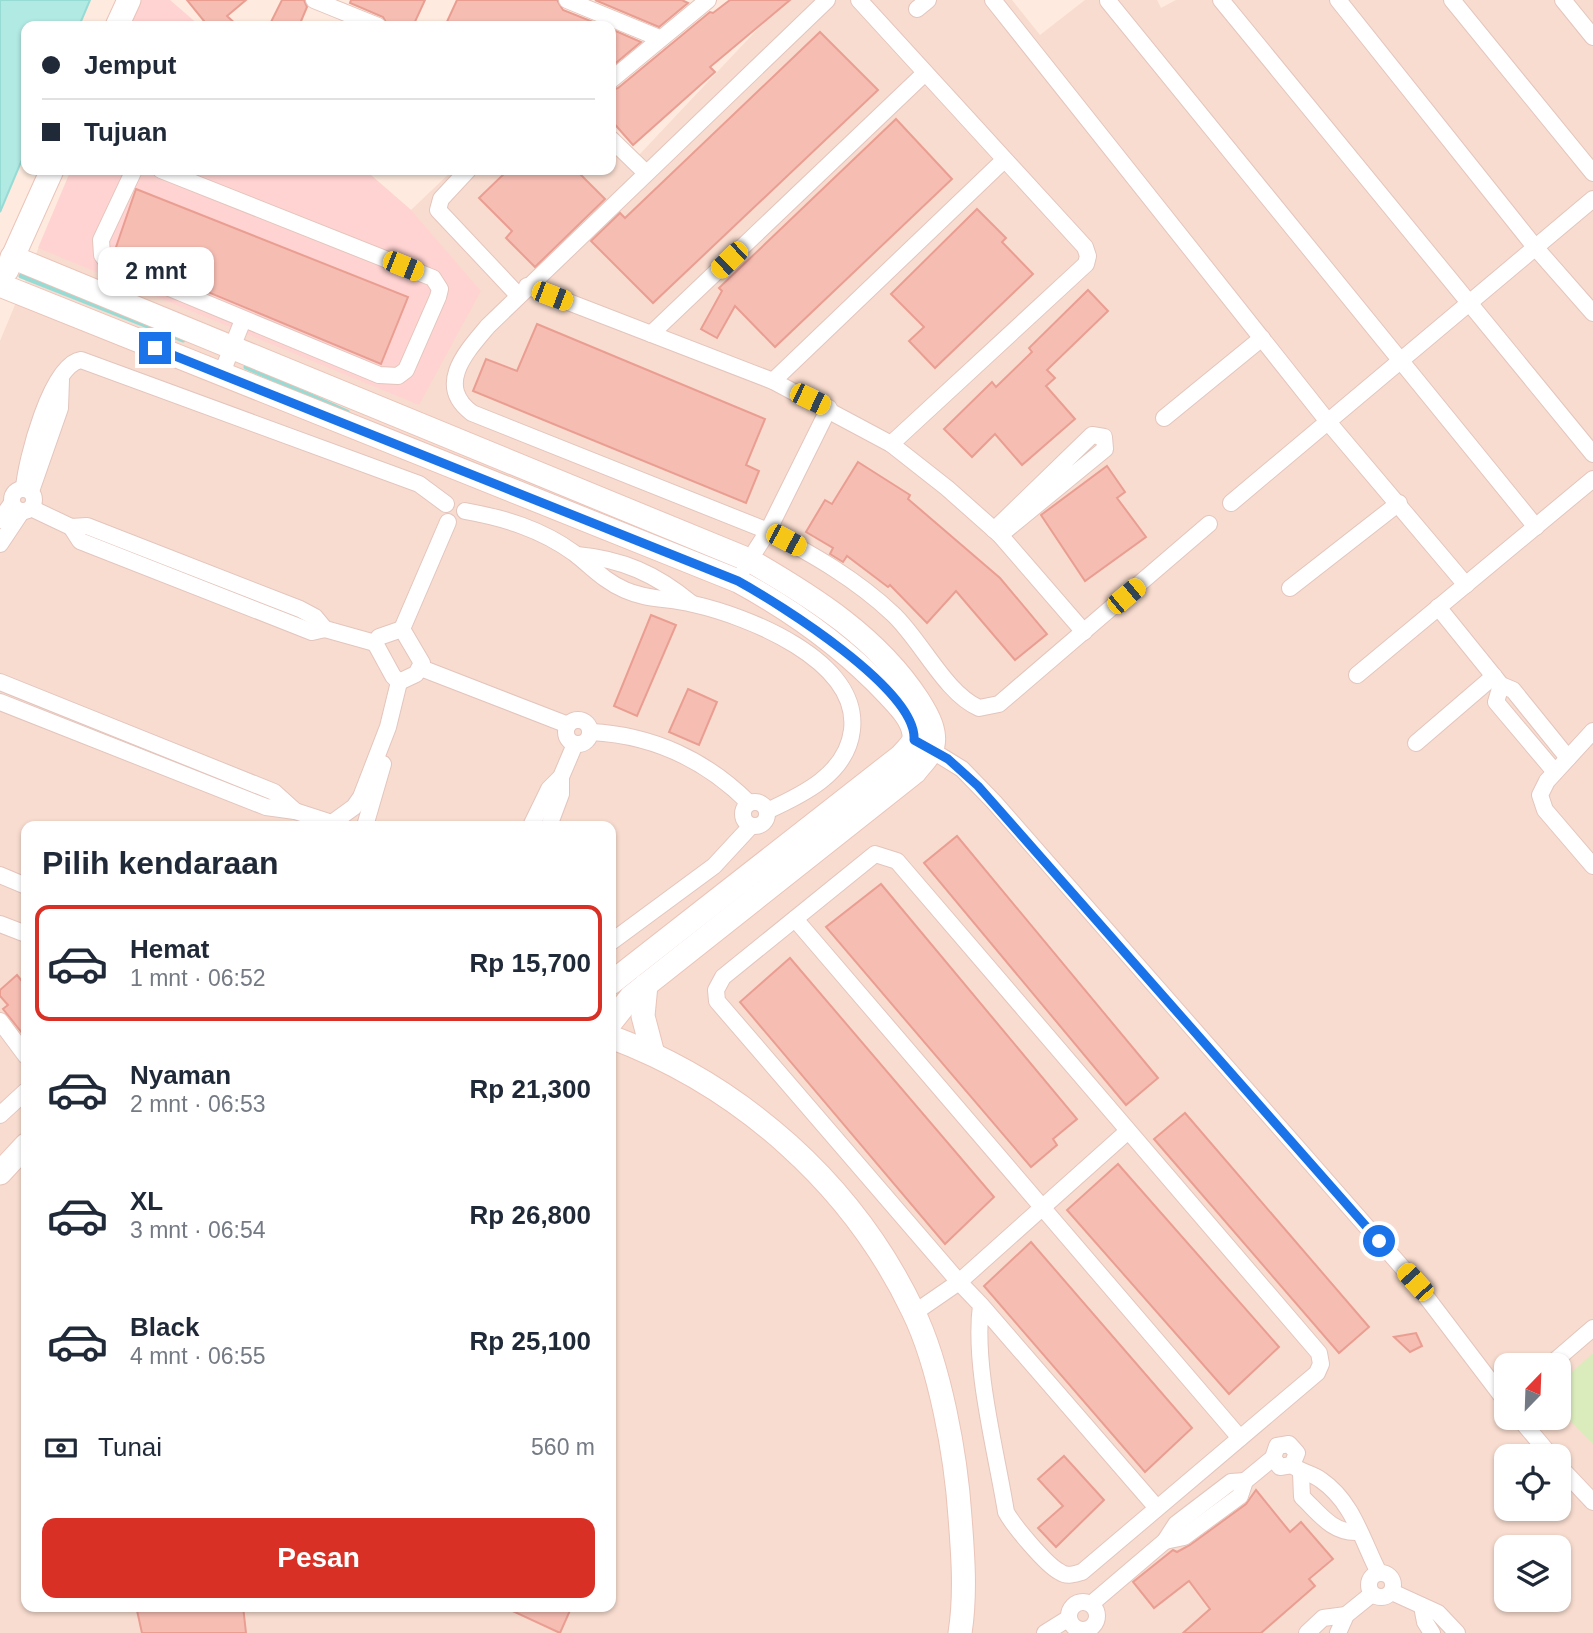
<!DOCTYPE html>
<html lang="id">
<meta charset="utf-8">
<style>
:root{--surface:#fff;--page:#f2f2f3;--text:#1f2937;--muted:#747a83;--line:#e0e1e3;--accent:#d93025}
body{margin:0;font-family:Helvetica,sans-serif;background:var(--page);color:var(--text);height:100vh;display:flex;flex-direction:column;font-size:26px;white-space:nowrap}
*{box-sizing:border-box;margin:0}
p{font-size:23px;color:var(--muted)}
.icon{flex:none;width:38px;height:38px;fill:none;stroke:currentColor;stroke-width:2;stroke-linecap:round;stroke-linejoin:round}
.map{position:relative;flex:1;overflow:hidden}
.panel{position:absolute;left:21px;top:821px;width:595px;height:791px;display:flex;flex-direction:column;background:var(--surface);border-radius:14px;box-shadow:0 2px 5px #0004}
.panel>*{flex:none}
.hud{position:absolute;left:21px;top:21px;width:595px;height:154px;border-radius:14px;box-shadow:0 2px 5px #0004;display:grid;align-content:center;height:154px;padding:0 21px;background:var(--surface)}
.needle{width:46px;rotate:23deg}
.controls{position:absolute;left:1494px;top:1353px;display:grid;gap:14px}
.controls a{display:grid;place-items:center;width:77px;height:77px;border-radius:14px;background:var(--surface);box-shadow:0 2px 5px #0004;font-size:35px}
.end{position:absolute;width:32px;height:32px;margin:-16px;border:9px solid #1a73e8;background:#fff;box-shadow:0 0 0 4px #fff}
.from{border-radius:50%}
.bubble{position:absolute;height:49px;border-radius:14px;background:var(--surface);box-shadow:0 2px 5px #0004;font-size:23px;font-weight:700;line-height:49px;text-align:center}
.car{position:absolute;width:21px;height:42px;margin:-21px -10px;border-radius:9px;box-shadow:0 0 5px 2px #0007;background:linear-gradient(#f5c518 24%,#345 0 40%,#f5c518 0 76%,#345 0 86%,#f5c518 0)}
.hud b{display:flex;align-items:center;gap:24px;height:66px;font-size:26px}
.hud b+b{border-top:2px solid var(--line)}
.hud i{width:18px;height:18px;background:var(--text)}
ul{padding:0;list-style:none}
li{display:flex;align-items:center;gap:21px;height:116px;margin:0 14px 10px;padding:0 7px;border:4px solid transparent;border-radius:14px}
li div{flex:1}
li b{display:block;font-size:26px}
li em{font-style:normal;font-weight:700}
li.on{border-color:var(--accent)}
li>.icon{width:63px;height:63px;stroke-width:1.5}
h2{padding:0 21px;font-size:32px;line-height:84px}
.pay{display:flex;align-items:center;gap:18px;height:77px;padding:0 21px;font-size:26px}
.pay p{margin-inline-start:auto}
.action{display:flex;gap:14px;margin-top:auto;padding:14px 21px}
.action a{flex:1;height:80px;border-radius:14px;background:var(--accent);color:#fff;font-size:28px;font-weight:700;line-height:80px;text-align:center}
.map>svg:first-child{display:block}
</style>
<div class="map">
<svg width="1593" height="1633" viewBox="0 0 1593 1633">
<rect width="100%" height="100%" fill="#feeade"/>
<path fill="#f8dccf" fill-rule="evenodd" d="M785,0H1012L1040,35L1085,0H1157L1161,8L1176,0H1593V1633H0V341L71,170H365L411,210L453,170H611V128L639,155ZM26,826H611V1606H26ZM1507,1365H1559V1418H1507ZM1507,1456H1559V1508H1507ZM1507,1547H1559V1600H1507Z"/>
<g fill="#ffd3d1">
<polygon points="141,0 170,0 200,26 130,26"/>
<polygon points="71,170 365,170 411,210 481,291 419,405 38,248"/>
</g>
<polygon fill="#dbecbc" points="1593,1353 1593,1444 1559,1409 1559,1384"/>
<polygon fill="#b1e9e3" stroke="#97dbd5" stroke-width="2" points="0,0 90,0 79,26 26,26 26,150 0,212"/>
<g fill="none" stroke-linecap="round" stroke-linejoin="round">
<g stroke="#97dbd5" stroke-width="5">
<polyline points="21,276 183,340"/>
<polyline points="246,367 347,412"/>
<polyline points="674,543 733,567"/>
<polyline points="750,574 774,589"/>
<polyline points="789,598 813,613"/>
<polyline points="838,631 856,648"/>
</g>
</g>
<g fill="#f6bdb3" stroke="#ea9e92" stroke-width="2">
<polygon points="187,0 246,0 227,16 238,26 208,26"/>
<polygon points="282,0 304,0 307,7 299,26 269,26"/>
<polygon points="351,0 425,0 413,26 388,26 383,17 350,3"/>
<polygon points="457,0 557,0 563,10 603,26 445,26"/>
<polygon points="595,0 682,0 688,3 659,27"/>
<polygon points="730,0 790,0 710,67 715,72 633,145 611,120 611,90 618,88 710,12 713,13"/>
<polygon points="611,29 641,42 611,67"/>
<polygon points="820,32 878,90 653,303 591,241 620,213 625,218"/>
<polygon points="896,119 952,179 775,347 735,306 717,338 701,329 722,291 719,288"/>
<polygon points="508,170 576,170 605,199 535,267 506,238 512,231 479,198"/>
<polygon points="136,189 408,297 381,364 114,253"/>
<polygon points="977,209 1006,238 1002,242 1033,274 935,368 909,341 924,327 891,294"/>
<polygon points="1088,290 1108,311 1047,370 1055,378 1046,386 1075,419 1022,465 995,434 972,457 944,429 992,382 996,387 1032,352 1029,348"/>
<polygon points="537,324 765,419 746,465 759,471 746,503 473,391 486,359 517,371"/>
<polygon points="858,462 910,495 908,499 1000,578 1047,634 1015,660 956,591 927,623 890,585 888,587 847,556 843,562 830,554 833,548 806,532 825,500 832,504"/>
<polygon points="1107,466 1125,492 1117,498 1146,537 1085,581 1041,515"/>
<polygon points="651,615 676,625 637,716 614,706"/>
<polygon points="688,689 717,702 699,745 669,732"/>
<polygon points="957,836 1158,1078 1126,1105 924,863"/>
<polygon points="881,884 1077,1119 1053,1139 1057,1145 1031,1167 826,927"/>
<polygon points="790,958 994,1197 945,1244 740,1002"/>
<polygon points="17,975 26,986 26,1038 3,1009 8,1005 0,996 0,990"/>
<polygon points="1185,1113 1369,1327 1339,1353 1154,1139"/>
<polygon points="1118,1164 1279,1347 1229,1394 1067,1210"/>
<polygon points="1031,1242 1192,1428 1145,1472 984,1286"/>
<polygon points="1416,1333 1422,1346 1410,1352 1394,1337"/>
<polygon points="1064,1456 1104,1500 1056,1547 1038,1528 1063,1506 1038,1479"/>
<polygon points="1256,1490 1290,1532 1301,1522 1333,1559 1309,1579 1315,1586 1261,1633 1183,1633 1210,1609 1189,1581 1154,1608 1133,1582 1173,1550 1177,1552 1190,1545 1246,1504"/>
<polygon points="136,1606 243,1606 246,1633 142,1633"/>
<polygon points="502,1606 572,1606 560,1633"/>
</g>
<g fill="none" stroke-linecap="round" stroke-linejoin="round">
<g stroke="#e4c5bd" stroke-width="18">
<g id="street">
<polyline points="314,0 378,26"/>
<polyline points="567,0 659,38"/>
<path d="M827,0L488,326C466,352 435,385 472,413L768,531C812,554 856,579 893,614C921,640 945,693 979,708L999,704L1209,524"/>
<polyline points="859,0 1085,247 1088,256 1086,264 891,444"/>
<polyline points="993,0 1329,423 1466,585"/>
<polyline points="1221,0 1593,454"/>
<polyline points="1338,0 1535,247 1593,313"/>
<polyline points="1452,0 1593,173"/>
<polyline points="1563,0 1593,37"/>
<polyline points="1108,1 1536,527"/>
<polyline points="917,9 928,0"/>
<polyline points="611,80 708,0"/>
<polyline points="611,139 645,172"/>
<polyline points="134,170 101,240 102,255 107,262 379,375 398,376 406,370 438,297 440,289 433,278 161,170"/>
<polyline points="468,170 441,199 438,210 518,295"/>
<polyline points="527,286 773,381 891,444 947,488 1000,535 1084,632"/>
<polyline points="651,334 925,73"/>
<polyline points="221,375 243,320"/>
<polyline points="773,381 1003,161"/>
<polyline points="1164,418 1262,338"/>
<path d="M24,488C26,461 51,364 81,360L419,484L446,504"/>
<circle cx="23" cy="500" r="11"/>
<polyline points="31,491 60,408 61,380"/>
<polyline points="1231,503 1593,199"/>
<polyline points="31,508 71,527 87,526 300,609 315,617 325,629"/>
<path d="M465,511C504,518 541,529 574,553C591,566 604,581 625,590C647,600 670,598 693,604C747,616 860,660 852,730C847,774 802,795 767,811"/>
<polyline points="0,520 12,503"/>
<polyline points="71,527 80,541 312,632 325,629 375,643"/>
<polyline points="994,530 1092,435 1104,437 1105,449 1000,535"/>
<polyline points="0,544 22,511"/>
<path d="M577,555C622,559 656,574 691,603"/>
<polyline points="745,567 768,531 829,408"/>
<polyline points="1290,588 1399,503"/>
<polyline points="1438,607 1501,685 1513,690 1568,758"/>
<polygon points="402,629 422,663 416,674 399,682 393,676 375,643 379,637"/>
<polyline points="402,629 448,522"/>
<polyline points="421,668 568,725"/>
<polyline points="1357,675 1593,479"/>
<polyline points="0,682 274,792 295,811"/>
<polyline points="1501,685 1496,702 1555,772"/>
<polyline points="0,702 266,807 295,811 332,823"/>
<circle cx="578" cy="732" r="12"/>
<polyline points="1593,731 1547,781 1540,795 1545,810 1593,866"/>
<path d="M591,732C652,735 706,760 749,803"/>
<polyline points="1416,743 1494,676"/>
<polyline points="923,745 962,769 994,802 1415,1282 1507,1403"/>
<circle cx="755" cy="814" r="12"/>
<polyline points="332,823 354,807 361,797 388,727 399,682"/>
<polyline points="365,826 383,764"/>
<polyline points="531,826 549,789 561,777 575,744"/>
<polyline points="549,826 561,794 561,777"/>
<polyline points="0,875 26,886"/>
<polyline points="795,919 1240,1438"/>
<polyline points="0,924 26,934"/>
<polyline points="611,942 714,866 751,826"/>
<polyline points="0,1021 26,1056"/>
<polyline points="0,1115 26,1091"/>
<path d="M981,1305C973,1366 996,1450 1006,1512C1013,1525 1046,1565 1060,1572C1067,1577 1074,1574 1082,1572L1317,1373L1321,1364L1319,1353L897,861L875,854L723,977L716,990L717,1001L959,1282L981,1305L1157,1508"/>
<polyline points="914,1313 959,1282 1128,1131"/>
<polyline points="1550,1365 1593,1328"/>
<polyline points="1519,1418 1551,1456"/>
<polygon points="1289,1444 1297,1453 1292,1465 1280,1467 1273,1458 1277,1446"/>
<path d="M1292,1465C1302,1473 1312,1473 1321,1480C1353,1502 1362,1540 1379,1573"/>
<polyline points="1559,1466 1593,1502"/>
<path d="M1301,1473L1302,1497C1319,1513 1332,1533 1357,1532"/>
<polyline points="1165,1541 1184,1537 1240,1496 1245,1481 1273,1458"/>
<circle cx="1381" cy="1585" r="12"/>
<polyline points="1392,1592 1438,1613 1457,1633"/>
<circle cx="1083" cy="1616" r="14"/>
<polyline points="1091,1604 1165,1541 1176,1524 1231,1482 1245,1481"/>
<polyline points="1422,1606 1425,1622 1432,1633"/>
<polyline points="1045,1633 1069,1618"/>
<polyline points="1307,1633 1323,1618 1346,1615"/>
<polyline points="1338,1633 1346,1615 1372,1594"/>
</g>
</g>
<g stroke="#eac4b9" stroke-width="25">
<g id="secondary">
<polyline points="117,26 129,0"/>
<path d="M12,257L749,560C813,597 877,637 918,700C927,714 939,734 931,751C928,758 920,765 915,772L646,985L631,997L611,1022"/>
<polyline points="7,270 52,170"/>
<path d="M0,285L738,581C795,612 844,647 888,694C898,705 912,718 914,734C916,742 906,750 901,756L611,983"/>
<polyline points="646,985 643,1016 653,1054"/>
<path d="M611,1037C742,1086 853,1185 913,1311C940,1366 956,1456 960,1517C963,1555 966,1595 960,1633"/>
<polyline points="0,1173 26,1145"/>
</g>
</g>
<use href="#street" stroke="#fff" stroke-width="16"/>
<use href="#secondary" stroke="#fff" stroke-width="23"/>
</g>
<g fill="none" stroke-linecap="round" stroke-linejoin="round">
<path stroke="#1a73e8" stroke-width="9" d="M155,348L738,581C778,603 918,690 914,740L948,759L978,786L1379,1241"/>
</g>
</svg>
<div class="controls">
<a><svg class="needle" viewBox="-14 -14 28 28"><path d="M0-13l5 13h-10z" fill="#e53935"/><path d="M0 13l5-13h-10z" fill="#747a83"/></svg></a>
<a><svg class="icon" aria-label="locate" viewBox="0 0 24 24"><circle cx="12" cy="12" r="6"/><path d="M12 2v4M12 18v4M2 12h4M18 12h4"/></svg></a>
<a><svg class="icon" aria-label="layers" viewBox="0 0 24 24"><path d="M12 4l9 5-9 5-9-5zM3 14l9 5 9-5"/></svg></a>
</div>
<i class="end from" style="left:1379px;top:1241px"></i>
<i class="end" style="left:155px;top:348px"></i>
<div class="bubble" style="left:98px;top:247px;width:116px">2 mnt</div>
<i class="car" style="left:729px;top:260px;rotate:226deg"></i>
<i class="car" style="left:403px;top:266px;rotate:112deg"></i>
<i class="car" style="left:552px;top:296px;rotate:111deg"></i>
<i class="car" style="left:810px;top:399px;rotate:116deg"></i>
<i class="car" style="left:786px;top:540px;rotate:118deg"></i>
<i class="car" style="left:1126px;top:596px;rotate:50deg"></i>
<i class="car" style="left:1415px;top:1282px;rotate:318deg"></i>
<div class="hud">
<b><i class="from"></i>Jemput</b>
<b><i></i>Tujuan</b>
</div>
<section class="panel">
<h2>Pilih kendaraan</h2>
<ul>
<li class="on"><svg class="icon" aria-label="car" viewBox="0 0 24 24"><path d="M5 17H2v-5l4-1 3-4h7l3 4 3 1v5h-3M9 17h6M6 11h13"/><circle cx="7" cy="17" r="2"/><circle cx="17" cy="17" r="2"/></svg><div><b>Hemat</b><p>1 mnt · 06:52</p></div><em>Rp 15,700</em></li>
<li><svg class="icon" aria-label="car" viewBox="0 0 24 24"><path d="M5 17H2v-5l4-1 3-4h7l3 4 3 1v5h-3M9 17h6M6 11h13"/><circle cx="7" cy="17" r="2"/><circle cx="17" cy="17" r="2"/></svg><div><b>Nyaman</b><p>2 mnt · 06:53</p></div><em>Rp 21,300</em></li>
<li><svg class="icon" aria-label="car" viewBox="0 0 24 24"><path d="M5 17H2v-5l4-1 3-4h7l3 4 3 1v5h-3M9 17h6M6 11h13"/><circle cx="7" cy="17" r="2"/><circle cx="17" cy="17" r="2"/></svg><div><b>XL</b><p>3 mnt · 06:54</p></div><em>Rp 26,800</em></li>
<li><svg class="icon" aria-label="car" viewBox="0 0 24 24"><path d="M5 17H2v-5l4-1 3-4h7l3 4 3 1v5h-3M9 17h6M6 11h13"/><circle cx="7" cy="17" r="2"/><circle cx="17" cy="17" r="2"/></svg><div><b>Black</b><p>4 mnt · 06:55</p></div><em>Rp 25,100</em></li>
</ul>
<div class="pay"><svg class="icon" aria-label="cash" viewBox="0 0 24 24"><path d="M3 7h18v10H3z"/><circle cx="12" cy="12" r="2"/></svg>Tunai<p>560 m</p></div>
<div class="action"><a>Pesan</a></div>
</section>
</div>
